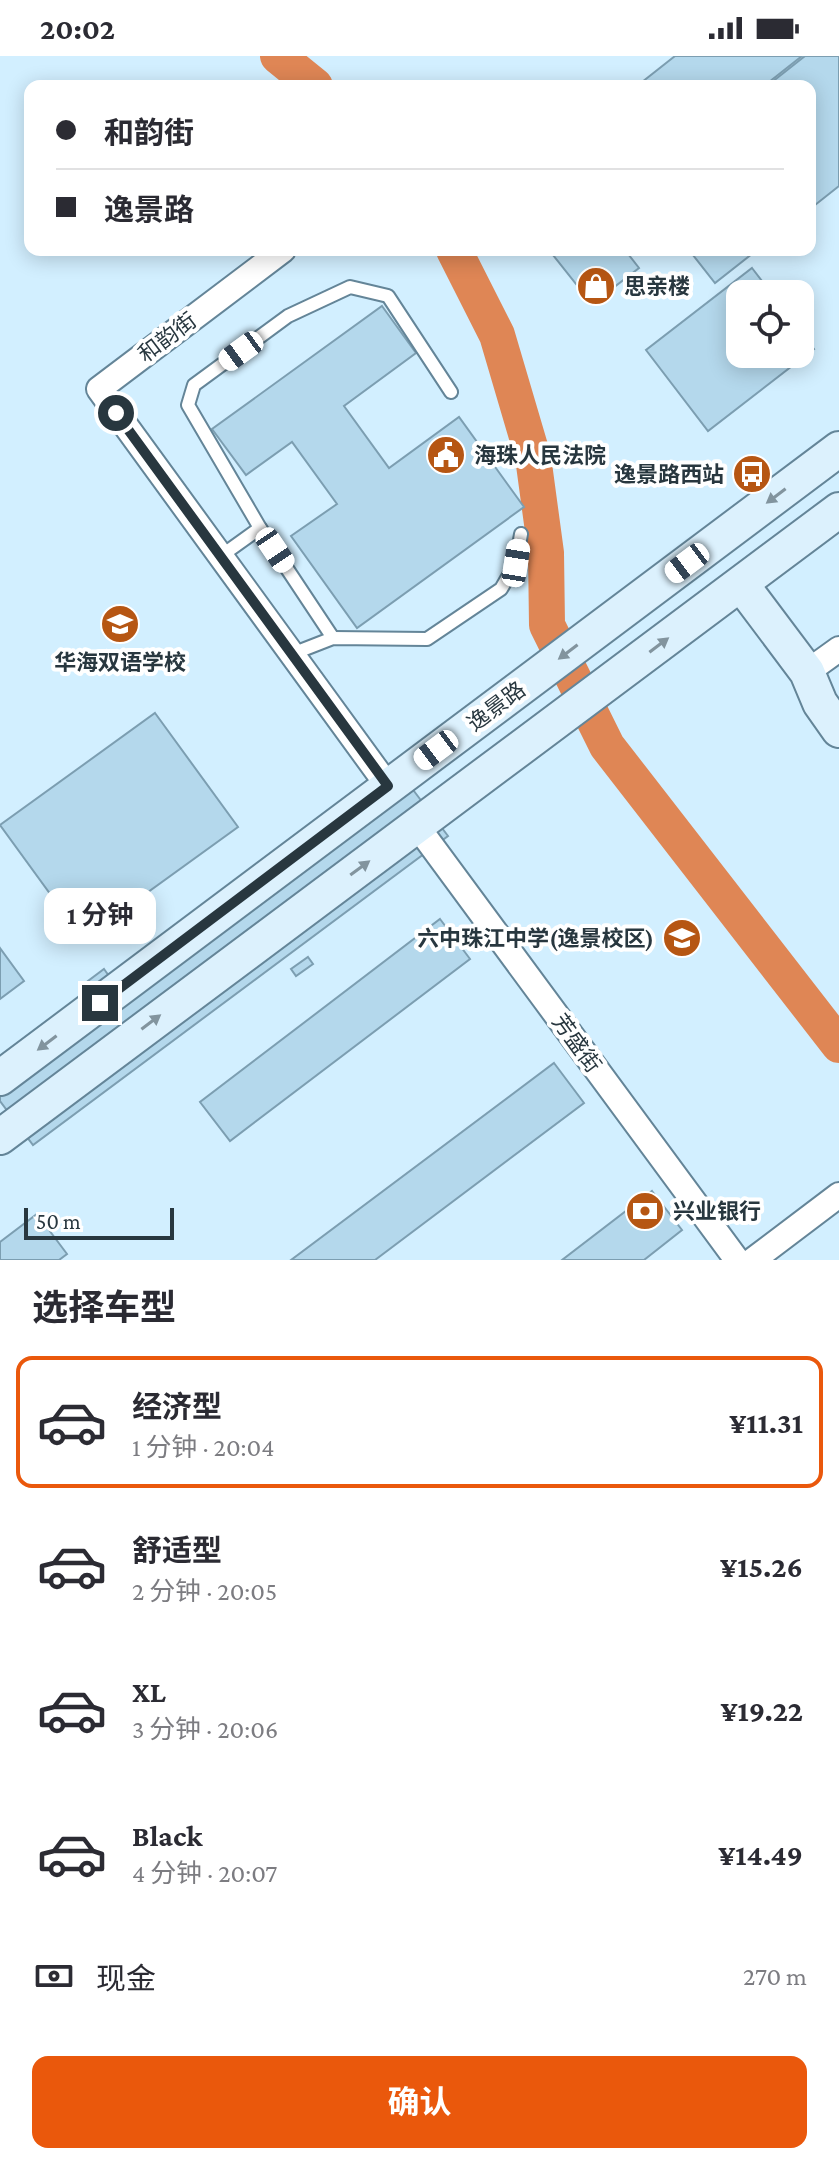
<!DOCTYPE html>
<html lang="zh">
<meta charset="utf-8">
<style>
:root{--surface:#fff;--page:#f2f2f3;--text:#2b2b33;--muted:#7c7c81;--line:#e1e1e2;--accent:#ea580c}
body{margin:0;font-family:"Crimson Pro","Noto Sans SC",serif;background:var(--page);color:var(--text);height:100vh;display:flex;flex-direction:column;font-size:30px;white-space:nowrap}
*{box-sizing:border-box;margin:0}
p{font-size:26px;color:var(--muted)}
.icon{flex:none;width:44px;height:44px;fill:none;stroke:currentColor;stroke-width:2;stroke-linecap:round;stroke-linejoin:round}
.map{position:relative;height:1204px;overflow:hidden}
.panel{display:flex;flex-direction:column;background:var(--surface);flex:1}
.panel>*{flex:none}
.banner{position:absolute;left:24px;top:24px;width:792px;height:176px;border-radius:16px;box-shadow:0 4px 20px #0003;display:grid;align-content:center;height:176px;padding:0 32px;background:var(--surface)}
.fabs{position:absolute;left:726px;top:224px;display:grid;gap:16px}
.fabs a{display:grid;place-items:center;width:88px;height:88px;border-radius:16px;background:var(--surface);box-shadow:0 4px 20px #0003;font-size:40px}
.scale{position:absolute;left:24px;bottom:20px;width:150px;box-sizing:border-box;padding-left:8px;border:4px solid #28373f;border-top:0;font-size:22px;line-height:28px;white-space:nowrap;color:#28373f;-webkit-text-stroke:6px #fff;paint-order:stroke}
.end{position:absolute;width:36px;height:36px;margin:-18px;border:10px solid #28373f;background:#fff;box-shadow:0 0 0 4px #fff}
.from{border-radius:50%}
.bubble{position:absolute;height:56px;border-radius:16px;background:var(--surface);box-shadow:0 4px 20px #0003;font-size:26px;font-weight:700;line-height:56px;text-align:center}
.car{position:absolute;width:24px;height:48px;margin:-24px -12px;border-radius:10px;box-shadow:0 0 6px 2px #0007;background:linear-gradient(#fff 24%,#345 0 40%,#fff 0 76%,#345 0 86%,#fff 0)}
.banner b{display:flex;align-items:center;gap:28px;height:76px;font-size:30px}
.banner b+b{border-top:2px solid var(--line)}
.banner i{width:20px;height:20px;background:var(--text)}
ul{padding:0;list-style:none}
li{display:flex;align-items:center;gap:24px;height:132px;margin:0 16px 12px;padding:0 16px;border:4px solid transparent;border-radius:16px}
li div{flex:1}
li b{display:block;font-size:30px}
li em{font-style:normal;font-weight:700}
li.current{border-color:var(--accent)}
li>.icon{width:72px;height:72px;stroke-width:1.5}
h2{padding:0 32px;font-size:36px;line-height:96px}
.pay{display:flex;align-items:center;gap:20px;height:88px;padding:0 32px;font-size:30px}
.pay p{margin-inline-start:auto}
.action{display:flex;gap:16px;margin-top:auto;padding:16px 32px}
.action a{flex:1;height:92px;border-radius:16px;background:var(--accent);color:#fff;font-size:32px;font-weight:700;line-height:92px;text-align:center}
.status{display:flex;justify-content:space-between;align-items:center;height:56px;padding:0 40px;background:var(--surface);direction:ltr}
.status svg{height:22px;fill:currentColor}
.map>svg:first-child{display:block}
</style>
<div class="status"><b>20:02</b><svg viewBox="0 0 49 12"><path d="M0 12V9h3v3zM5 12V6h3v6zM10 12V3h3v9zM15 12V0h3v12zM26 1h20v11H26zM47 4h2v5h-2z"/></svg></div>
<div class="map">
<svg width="839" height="1204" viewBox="0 0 839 1204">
<rect width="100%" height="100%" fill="#d2efff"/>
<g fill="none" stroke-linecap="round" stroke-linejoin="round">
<g stroke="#df8655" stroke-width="36">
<polyline points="278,0 315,30"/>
<polyline points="454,194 497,279 533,401 546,497 547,569 607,690 839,989"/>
</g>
</g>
<g fill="#b4d8ec" stroke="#7c9eb1" stroke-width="2">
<polygon points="675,0 802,0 764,30 637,30"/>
<polygon points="805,0 839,0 839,130 810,153 810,30 767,30"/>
<polygon points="549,194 625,194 639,212 592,248"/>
<polygon points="689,194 757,194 715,227"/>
<polygon points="752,212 772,238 740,238 740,298 800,298 800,275 814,293 708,375 646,294"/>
<polygon points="382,250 416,297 344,350 389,412 459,361 524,451 357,572 291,480 337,448 292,386 246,419 212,373"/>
<polygon points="155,657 238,771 83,883 0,769"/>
<polygon points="398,714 448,780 33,1089 0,1045 0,1011"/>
<polygon points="440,863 470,903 230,1085 200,1046"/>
<polygon points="0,892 24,925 0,943"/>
<polygon points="308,901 313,908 296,920 291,913"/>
<polygon points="104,913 109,920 93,932 88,925"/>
<polygon points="554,1007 584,1047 375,1204 291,1204"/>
<polygon points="652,1135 682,1174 644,1204 562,1204"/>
<polygon points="37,1158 67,1198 59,1204 0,1204 0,1186"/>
</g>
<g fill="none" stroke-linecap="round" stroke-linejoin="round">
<g stroke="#648598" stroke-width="16">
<g id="lane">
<polyline points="260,472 333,582"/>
<polyline points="221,500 260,472 188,349 194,329 288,260 350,231 388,240 451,336"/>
<polyline points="292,598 333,582 427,583 501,533 516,507 521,478"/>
</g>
</g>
<g stroke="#648598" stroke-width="28">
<g id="street">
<polyline points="283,194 99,333 388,730"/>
<polyline points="807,616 839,593"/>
<polyline points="417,770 737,1204"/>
<polyline points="753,1204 839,1139"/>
</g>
</g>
<g stroke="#648598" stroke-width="38">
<g id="secondary">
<polyline points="741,528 807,616 820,647 839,674"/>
<polyline points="0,1022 839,393"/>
<polyline points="0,1081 839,454"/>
</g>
</g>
<use href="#lane" stroke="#fff" stroke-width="12"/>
<use href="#street" stroke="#fff" stroke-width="24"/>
<use href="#secondary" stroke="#dcf1fd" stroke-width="34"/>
</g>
<defs><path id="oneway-solid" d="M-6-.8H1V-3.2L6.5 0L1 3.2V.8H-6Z" transform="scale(2)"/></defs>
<g fill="#82949e">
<use href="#oneway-solid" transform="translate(776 440) rotate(143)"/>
<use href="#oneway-solid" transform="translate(659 589) rotate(-37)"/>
<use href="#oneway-solid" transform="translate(568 596) rotate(143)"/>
<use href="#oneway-solid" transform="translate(360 812) rotate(-36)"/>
<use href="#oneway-solid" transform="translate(151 966) rotate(-37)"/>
<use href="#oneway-solid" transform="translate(47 987) rotate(143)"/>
</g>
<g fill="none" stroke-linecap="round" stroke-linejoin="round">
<polyline stroke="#28373f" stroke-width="10" points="100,947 388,730 116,357"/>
</g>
<defs>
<g id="shop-disc" transform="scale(2)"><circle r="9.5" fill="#b65613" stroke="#fff"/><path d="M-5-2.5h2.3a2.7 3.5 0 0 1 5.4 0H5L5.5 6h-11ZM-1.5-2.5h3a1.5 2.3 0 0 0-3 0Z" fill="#fff"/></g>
<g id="civic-disc" transform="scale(2)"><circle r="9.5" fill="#b65613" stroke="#fff"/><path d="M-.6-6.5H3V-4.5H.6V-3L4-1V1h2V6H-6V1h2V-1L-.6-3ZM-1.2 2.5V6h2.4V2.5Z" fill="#fff"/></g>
<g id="bus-disc" transform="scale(2)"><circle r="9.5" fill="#b65613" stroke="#fff"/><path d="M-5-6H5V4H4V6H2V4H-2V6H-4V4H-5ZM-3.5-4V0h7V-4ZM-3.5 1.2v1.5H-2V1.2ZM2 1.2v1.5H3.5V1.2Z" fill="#fff"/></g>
<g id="school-disc" transform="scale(2)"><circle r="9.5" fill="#b65613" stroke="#fff"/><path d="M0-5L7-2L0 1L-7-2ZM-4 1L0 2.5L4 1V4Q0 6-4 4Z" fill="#fff"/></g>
<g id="bank-disc" transform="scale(2)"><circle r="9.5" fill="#b65613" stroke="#fff"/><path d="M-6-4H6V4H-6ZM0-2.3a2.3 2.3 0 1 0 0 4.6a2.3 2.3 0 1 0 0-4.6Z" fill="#fff"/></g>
</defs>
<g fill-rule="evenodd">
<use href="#shop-disc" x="596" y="230"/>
<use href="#civic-disc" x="446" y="399"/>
<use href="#bus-disc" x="752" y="418"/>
<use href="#school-disc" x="120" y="568"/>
<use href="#school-disc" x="682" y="882"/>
<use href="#bank-disc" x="645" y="1155"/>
</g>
<g text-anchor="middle" stroke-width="8" stroke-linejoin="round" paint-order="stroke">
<g font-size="22" font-weight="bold" fill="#28373f" stroke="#fff" text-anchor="start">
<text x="624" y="238">思亲楼</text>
<text x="474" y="407">海珠人民法院</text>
<text x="724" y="426" text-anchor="end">逸景路西站</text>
<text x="120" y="614" text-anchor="middle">华海双语学校</text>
<text x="654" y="890" text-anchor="end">六中珠江中学(逸景校区)</text>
<text x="673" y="1163">兴业银行</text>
</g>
<g font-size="22" fill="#28373f" stroke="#fff">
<text transform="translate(167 281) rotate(-37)" y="8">和韵街</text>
<text transform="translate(496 650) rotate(-37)" y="8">逸景路</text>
<text transform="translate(577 987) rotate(54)" y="8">芳盛街</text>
</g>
</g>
</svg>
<div class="fabs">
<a><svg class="icon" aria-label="locate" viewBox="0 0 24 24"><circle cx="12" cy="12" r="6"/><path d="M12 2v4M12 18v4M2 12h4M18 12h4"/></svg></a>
</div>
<div class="scale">50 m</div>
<i class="end from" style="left:116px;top:357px"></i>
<i class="end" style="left:100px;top:947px"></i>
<div class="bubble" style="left:44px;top:832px;width:112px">1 分钟</div>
<i class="car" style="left:241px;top:295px;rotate:234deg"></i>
<i class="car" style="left:275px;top:494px;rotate:146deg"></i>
<i class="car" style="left:516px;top:507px;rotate:9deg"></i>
<i class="car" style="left:687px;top:507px;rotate:233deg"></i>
<i class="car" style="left:436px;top:694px;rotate:233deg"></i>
<div class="banner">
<b><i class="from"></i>和韵街</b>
<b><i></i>逸景路</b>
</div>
</div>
<section class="panel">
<h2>选择车型</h2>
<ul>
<li class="current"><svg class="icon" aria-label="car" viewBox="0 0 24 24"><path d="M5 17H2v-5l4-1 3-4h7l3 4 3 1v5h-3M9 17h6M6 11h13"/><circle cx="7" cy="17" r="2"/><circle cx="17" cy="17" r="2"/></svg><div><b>经济型</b><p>1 分钟 · 20:04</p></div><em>¥11.31</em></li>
<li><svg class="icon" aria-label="car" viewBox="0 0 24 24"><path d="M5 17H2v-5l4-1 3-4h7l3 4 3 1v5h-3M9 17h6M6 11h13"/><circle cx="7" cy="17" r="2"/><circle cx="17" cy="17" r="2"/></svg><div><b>舒适型</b><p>2 分钟 · 20:05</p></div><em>¥15.26</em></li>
<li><svg class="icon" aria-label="car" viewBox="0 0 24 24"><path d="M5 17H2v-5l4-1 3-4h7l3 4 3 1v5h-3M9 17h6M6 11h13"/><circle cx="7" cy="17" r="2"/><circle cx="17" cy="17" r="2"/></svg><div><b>XL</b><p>3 分钟 · 20:06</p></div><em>¥19.22</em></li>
<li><svg class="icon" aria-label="car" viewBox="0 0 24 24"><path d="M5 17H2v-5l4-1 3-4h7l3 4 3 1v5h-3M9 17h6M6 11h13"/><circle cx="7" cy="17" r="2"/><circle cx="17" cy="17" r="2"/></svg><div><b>Black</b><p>4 分钟 · 20:07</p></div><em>¥14.49</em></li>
</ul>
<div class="pay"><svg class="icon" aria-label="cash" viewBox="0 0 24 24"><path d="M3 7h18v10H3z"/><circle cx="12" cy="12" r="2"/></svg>现金<p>270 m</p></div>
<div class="action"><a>确认</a></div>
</section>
